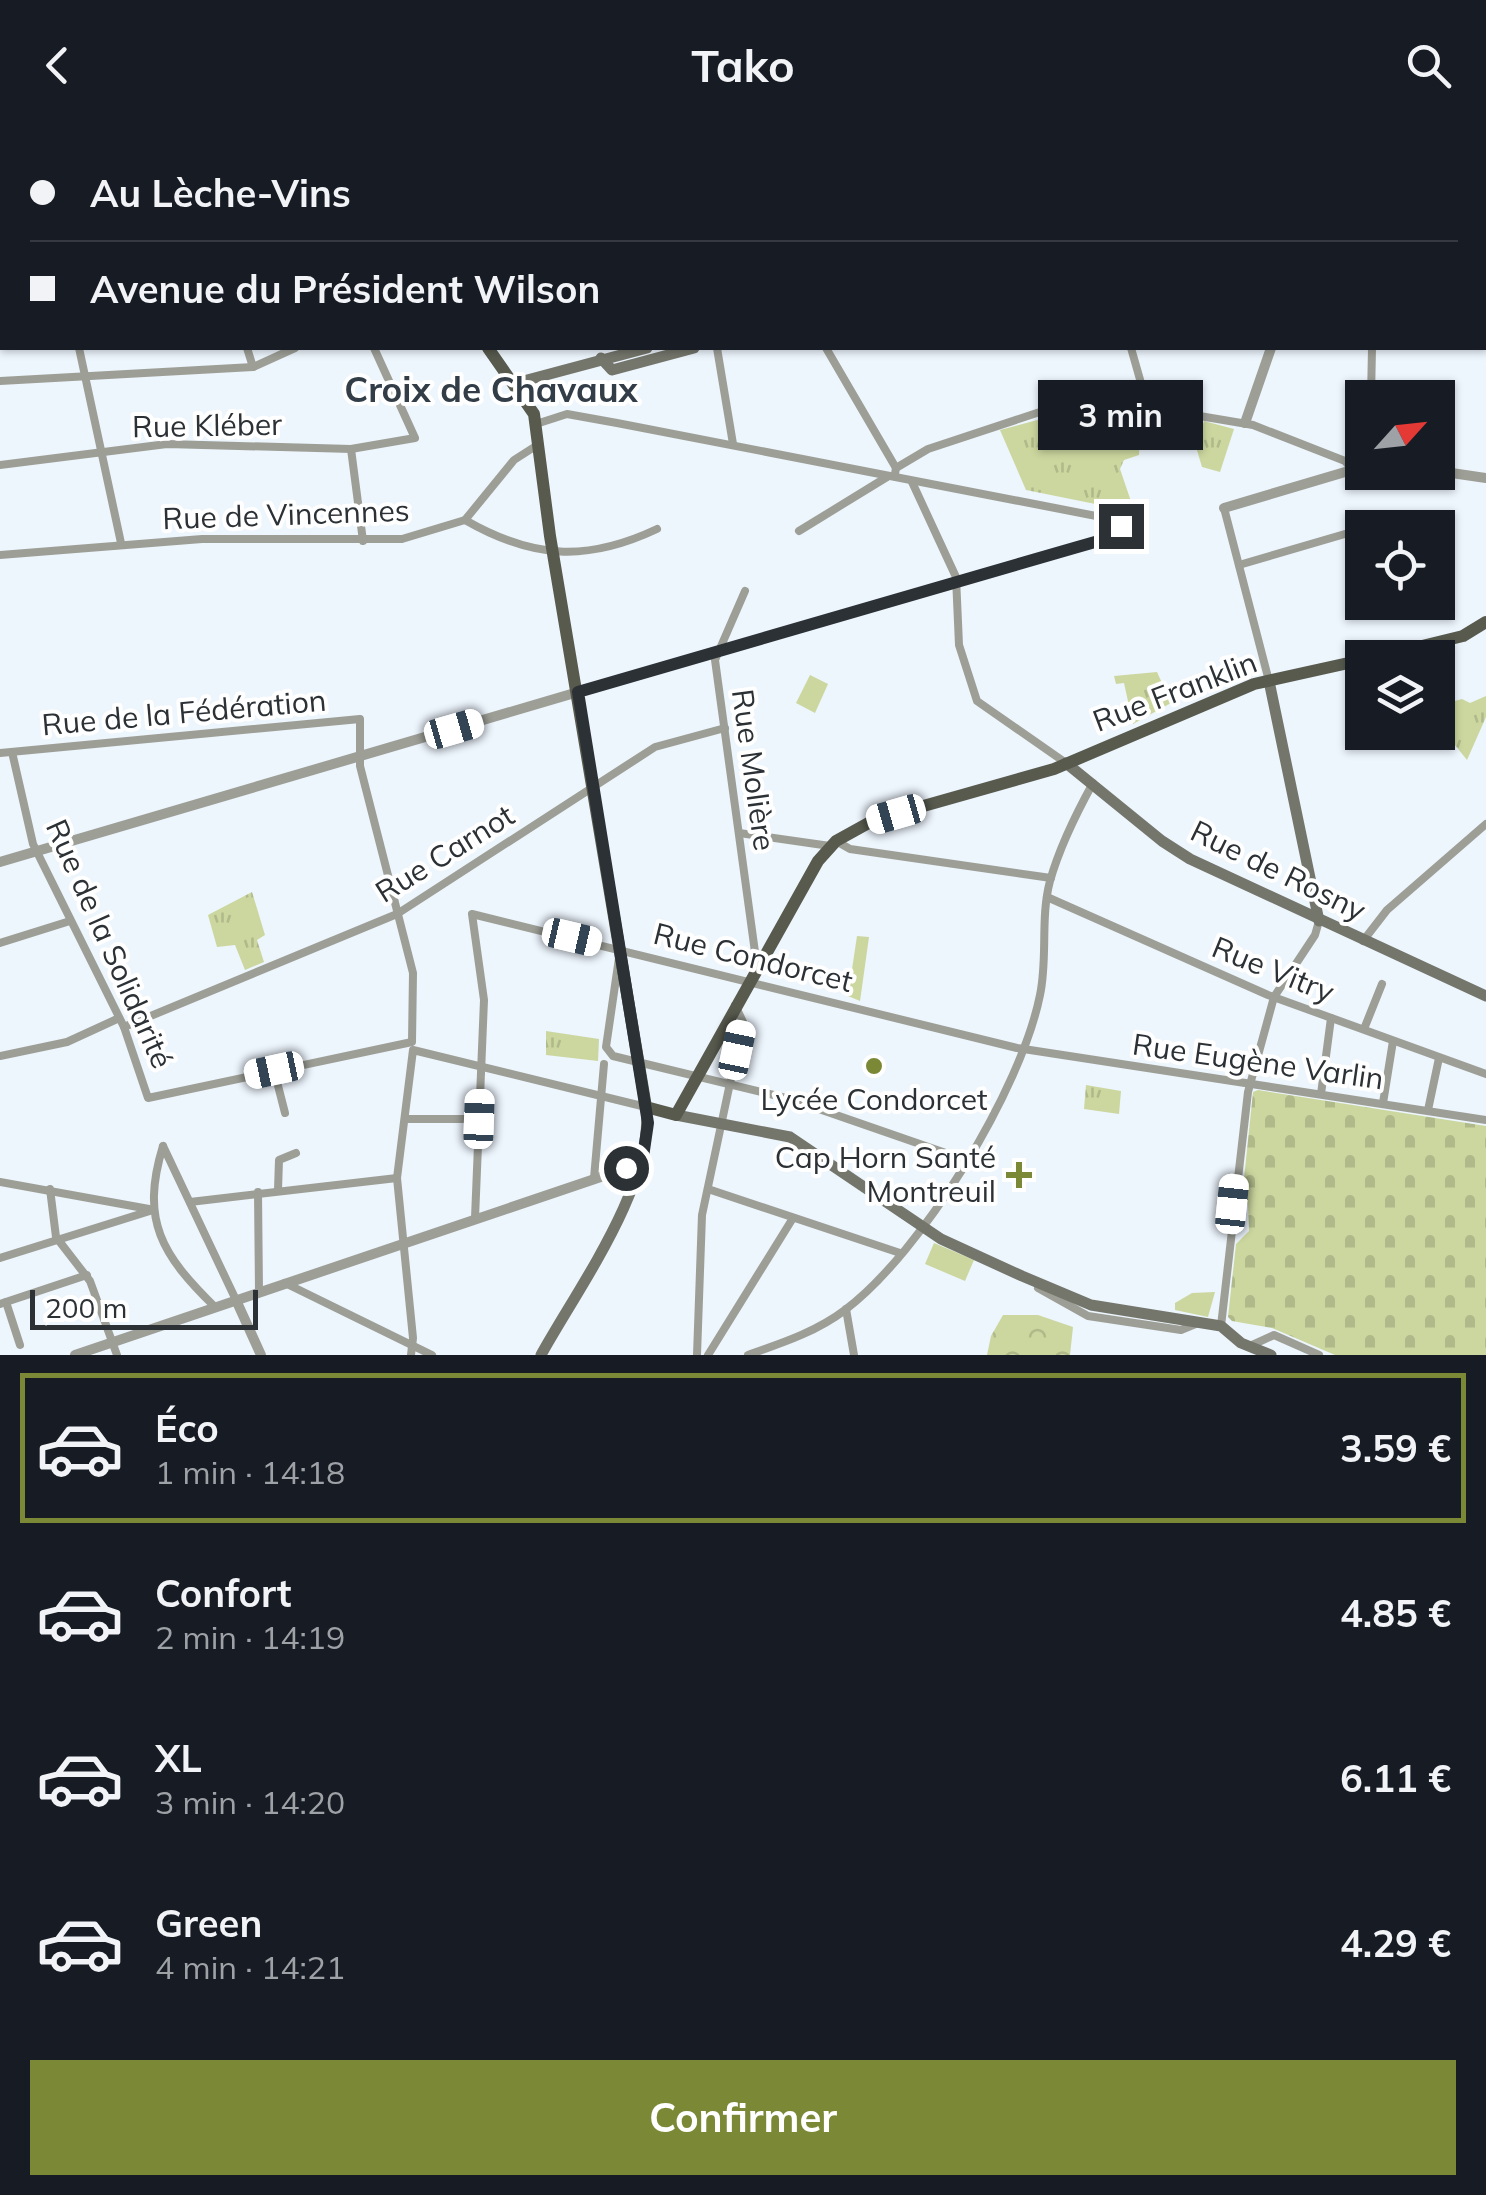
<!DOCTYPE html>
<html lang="fr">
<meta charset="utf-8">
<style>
:root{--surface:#171b24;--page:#20242c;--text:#f1f3f6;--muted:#9ea1a6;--line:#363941;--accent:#7b8835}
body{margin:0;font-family:Mulish,sans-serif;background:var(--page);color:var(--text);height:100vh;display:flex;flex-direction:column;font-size:38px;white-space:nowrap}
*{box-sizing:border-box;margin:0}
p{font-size:32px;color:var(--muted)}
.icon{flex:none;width:55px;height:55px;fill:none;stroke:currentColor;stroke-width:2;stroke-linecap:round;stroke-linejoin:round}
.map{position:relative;height:1225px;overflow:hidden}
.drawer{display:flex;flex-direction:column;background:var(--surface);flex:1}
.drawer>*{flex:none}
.top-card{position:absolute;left:0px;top:0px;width:1488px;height:220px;box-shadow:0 2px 8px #0004;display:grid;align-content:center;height:220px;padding:0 30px;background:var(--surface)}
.needle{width:65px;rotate:63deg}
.fabs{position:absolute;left:1345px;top:250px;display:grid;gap:20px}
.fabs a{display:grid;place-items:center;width:110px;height:110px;border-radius:0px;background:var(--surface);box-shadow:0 2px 8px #0004;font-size:50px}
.scale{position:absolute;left:30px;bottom:25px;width:228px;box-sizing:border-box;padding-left:10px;border:5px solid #2c3136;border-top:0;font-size:28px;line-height:35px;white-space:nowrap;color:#2c3136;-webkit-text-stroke:8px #fff;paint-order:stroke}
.end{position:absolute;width:45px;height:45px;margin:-22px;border:12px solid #2c3136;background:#fff;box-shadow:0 0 0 5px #fff}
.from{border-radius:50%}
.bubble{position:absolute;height:70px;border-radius:0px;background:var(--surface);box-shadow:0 2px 8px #0004;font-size:32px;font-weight:700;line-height:70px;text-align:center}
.car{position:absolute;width:30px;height:60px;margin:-30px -15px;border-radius:12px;box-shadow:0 0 8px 2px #0007;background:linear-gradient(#fff 24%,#345 0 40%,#fff 0 76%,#345 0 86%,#fff 0)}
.top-card b{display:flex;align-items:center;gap:35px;height:95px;font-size:38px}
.top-card b+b{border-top:2px solid var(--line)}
.top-card i{width:25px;height:25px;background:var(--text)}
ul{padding:18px 0 0;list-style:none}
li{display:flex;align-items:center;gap:30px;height:150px;margin:0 20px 15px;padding:0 10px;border:5px solid transparent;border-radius:0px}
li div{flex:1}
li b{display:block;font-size:38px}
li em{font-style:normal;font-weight:700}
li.selected{border-color:var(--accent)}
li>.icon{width:90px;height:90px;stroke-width:1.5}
.button{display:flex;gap:20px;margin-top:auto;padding:20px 30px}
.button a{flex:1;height:115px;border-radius:0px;background:var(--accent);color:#fff;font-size:40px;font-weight:700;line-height:115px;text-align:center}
header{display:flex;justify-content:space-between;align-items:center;height:130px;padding:0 30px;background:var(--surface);font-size:45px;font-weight:700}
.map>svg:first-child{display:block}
</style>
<header><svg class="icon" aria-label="back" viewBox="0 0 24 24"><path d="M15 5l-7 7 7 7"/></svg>Tako<svg class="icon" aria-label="search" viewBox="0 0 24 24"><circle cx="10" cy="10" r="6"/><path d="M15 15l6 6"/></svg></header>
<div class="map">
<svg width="1486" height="1225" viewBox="0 0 1486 1225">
<defs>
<pattern id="grass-tufts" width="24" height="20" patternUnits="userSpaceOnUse" patternTransform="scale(2.5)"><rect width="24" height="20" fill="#ccd79f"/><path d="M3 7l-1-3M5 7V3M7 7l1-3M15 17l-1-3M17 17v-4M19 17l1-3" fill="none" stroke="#afb98a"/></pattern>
<pattern id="forest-crowns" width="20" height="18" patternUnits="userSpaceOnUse" patternTransform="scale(2.5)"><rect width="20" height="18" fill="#ccd79f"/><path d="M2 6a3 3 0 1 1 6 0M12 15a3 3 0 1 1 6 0" fill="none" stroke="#afb98a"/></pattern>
<pattern id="cemetery-stones" width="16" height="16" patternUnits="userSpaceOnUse" patternTransform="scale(2.5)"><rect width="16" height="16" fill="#ccd79f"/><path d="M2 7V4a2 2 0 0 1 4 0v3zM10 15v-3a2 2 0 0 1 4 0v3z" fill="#afb98a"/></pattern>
</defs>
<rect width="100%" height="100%" fill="#edf5fd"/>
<g fill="url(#grass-tufts)">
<polygon points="1089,276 1142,284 1139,325 1124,330 1120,339 1135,383 1128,381 1128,376 1122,375 1120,379 1026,360 1000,300"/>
<polygon points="1204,291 1234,299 1220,342 1202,337 1196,317"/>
<polygon points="1157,542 1171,573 1133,594 1124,553 1116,554 1114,546"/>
<polygon points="1442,558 1444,574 1462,569 1470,573 1486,566 1486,587 1467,630 1438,594 1438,559"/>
<polygon points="252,762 265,805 257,810 264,832 245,840 235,815 217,817 208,785"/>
<polygon points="546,901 599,909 598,931 546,925"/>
<polygon points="1086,955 1121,961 1119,984 1084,979"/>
</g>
<polygon fill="url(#forest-crowns)" points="1003,1185 1038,1185 1073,1197 1070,1225 987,1225 991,1206"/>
<polygon fill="url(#cemetery-stones)" points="1258,960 1486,996 1486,1225 1335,1225 1272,1198 1232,1191 1228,1187 1236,1114 1249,1101 1248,1074 1242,1068 1253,962"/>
<g fill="#ccd79f">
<polygon points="810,545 828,554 815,583 796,573"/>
<polygon points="857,806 869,807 860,871 848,866"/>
<polygon points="934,1113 974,1130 965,1151 925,1134"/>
<polygon points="1215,1162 1208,1187 1175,1180 1175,1173 1192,1163"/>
</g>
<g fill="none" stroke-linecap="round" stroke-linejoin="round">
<g stroke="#9d9f97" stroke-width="8">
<polyline points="35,0 35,2"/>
<polyline points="620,0 622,2"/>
<polyline points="908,0 910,2"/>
<polyline points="1247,0 1248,2"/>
<polyline points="519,2 524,0"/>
<polyline points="1405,2 1406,0"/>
<polyline points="1485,114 1486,114"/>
<polyline points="0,132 2,132"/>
<polyline points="79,218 121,413"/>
<polyline points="247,218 253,237"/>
<polyline points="717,218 733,314"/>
<polyline points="826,218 896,338"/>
<polyline points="1131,218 1147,274"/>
<polyline points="0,251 253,237 295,218"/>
<polyline points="1371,268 1372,218"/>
<polyline points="536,294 567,284 617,293 1122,391 1116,406 578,562"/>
<polyline points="351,319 363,411"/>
<polyline points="0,335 167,314 351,319 415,308 374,218"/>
<polyline points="895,344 896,338 928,319 1073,271 1099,269 1253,295 1345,331 1352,339"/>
<polyline points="912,352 956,447 959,515 977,571 1066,633"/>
<polyline points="1224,378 1269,551"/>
<path d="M465,390C533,429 587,432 657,399"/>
<polyline points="1367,398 1397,389"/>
<polyline points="799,401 887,347"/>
<polyline points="0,425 202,409 402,409 465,390 514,330 539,314"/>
<polyline points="1239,435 1362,399"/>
<polyline points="745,461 715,530 755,822 762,828"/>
<polyline points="0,623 360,589 360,636 413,843 412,912 148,968 124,897 33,714 12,622"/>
<polyline points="739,703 830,716"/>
<polyline points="836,711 850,719 1051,748"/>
<polyline points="1047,767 1268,865 1486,944"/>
<polyline points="1363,811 1387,780 1486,694"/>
<polyline points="0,813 70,791"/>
<polyline points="619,828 606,917 613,926 790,969 966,1030"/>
<polyline points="124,897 397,784 655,617 725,598"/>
<polyline points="1364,899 1382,854"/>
<polyline points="0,926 67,912 117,889"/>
<polyline points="274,940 285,983"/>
<polyline points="1321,964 1331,888"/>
<polyline points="1383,973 1393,911"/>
<polyline points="1428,980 1439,928"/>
<polyline points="405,989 479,989"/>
<path d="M163,1016C140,1091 162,1125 215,1177"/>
<polyline points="163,1016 236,1170"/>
<polyline points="594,1048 604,934"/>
<polyline points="0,1052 149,1079"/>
<polyline points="50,1059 56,1107 90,1151 117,1225"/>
<polyline points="708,1059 900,1123"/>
<polyline points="278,1060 279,1030 296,1023"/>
<polyline points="258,1062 259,1162"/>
<polyline points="190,1072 397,1048"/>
<polyline points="475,1088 484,870 472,784 1017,918 1486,990"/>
<polyline points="0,1128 153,1080"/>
<polyline points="285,1153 432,1225"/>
<polyline points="1038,1158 1088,1186 1181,1200 1198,1193"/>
<polyline points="6,1172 20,1215"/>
<polyline points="0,1174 87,1145"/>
<polyline points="846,1179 854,1225"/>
<polyline points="1221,1196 1248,962 1274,867 1315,805 1319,791"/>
<polyline points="1250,1216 1274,1205 1319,1225"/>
<polyline points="411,1225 413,1208 397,1048 413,920 646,977"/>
<polyline points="697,1225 702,1085 743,892 735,875"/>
<polyline points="708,1225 793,1088"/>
<path d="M748,1225C782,1213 816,1202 845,1180C922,1122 1021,960 1040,865C1048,828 1040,788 1050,751C1059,719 1077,682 1093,653"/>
</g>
<g stroke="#9d9f97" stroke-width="10">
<polyline points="1344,2 1345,0"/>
<polyline points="1245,293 1271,218"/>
<polyline points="1438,341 1486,348"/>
<polyline points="1224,378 1362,337"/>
<polyline points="0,732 578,562"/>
<polyline points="236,1170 261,1225"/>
<polyline points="75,1225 642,1033"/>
</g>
<g stroke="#74766c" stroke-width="11">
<polyline points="434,0 435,2"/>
<polyline points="1054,2 1057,0"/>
<polyline points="1071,2 1074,0"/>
<polyline points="601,228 612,240 694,218"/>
<polyline points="516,253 647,218"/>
<polyline points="1269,551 1319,791"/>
<polyline points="1066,633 1162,711 1190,729 1486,866"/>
<polyline points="676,985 790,1007 941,1109 1022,1146 1091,1175 1221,1196 1241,1213 1271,1225"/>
<path d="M541,1225C578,1158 655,1054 646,977"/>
</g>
<g stroke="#575a4d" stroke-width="12">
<polyline points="289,0 292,2"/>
<polyline points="488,218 534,284 550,406 646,977 676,985 818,731 836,711 874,690 1054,639 1254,554 1362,530"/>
<polyline points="1373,528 1463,506 1486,492"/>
</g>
</g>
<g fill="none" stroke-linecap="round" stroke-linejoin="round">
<polyline stroke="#2c3136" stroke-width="12" points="626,1038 642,1034 648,993 578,562 1074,418 1116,406 1121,396"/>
</g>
<g fill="#7b8835" stroke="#fff" stroke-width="4">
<circle cx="874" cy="936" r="10"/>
<path d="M1014 1030h10v10h10v10h-10v10h-10v-10h-10v-10h10z"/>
</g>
<g text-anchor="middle" stroke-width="8" stroke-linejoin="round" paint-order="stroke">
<g font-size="30" fill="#2c3136" stroke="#fff">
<text transform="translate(207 296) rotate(-1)" y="10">Rue Kléber</text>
<text transform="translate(286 385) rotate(-2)" y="10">Rue de Vincennes</text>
<text transform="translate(1175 562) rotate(-21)" y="10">Rue Franklin</text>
<text transform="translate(184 583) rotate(-5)" y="10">Rue de la Fédération</text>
<text transform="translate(753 640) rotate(82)" y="10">Rue Molière</text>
<text transform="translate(445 724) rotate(-32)" y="10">Rue Carnot</text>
<text transform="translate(1278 741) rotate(26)" y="10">Rue de Rosny</text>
<text transform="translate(109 814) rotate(66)" y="10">Rue de la Solidarité</text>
<text transform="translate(753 828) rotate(14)" y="10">Rue Condorcet</text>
<text transform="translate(1273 840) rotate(22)" y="10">Rue Vitry</text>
<text transform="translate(1258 932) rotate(8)" y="10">Rue Eugène Varlin</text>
</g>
<g font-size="30" fill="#2c3136" stroke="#fff">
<text x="874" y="980">Lycée Condorcet</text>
<text x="996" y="1038" text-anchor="end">Cap Horn Santé<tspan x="996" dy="34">Montreuil</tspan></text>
</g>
<g font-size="35" font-weight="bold" fill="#323d47" stroke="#fff">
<text x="491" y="272">Croix de Chavaux</text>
</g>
</g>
</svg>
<div class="fabs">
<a><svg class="needle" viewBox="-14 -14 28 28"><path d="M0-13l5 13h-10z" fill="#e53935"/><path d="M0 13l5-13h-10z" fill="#9ea1a6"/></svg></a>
<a><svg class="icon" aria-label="locate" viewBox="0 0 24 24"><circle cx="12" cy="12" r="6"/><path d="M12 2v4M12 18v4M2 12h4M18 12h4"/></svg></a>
<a><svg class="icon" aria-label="layers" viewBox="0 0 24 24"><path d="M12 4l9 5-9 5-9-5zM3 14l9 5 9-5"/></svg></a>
</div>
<div class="scale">200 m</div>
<i class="end from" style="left:626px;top:1038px"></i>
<i class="end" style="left:1121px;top:396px"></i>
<div class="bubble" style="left:1038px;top:250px;width:165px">3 min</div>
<i class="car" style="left:454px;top:599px;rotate:74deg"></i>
<i class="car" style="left:896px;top:684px;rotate:254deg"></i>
<i class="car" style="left:572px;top:807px;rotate:103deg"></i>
<i class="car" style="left:737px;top:920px;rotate:12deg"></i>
<i class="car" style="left:274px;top:940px;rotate:258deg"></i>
<i class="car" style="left:479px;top:989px;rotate:2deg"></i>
<i class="car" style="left:1232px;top:1074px;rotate:6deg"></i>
<div class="top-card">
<b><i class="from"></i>Au Lèche-Vins</b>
<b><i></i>Avenue du Président Wilson</b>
</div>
</div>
<section class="drawer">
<ul>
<li class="selected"><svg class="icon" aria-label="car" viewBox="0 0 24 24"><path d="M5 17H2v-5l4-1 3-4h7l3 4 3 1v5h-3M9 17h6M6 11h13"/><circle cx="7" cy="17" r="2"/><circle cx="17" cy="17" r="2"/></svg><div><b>Éco</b><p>1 min · 14:18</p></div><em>3.59 €</em></li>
<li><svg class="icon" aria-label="car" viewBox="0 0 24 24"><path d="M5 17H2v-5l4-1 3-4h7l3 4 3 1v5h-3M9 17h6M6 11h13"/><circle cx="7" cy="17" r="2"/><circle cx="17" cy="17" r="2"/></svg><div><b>Confort</b><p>2 min · 14:19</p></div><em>4.85 €</em></li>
<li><svg class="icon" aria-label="car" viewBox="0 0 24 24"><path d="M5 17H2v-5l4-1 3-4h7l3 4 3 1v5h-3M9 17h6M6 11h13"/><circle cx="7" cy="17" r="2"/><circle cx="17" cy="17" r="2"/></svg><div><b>XL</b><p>3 min · 14:20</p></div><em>6.11 €</em></li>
<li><svg class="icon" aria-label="car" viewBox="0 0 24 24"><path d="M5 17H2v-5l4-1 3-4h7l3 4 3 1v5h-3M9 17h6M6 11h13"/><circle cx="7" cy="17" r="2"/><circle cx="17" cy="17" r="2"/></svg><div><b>Green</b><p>4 min · 14:21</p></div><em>4.29 €</em></li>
</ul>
<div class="button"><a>Confirmer</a></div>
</section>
